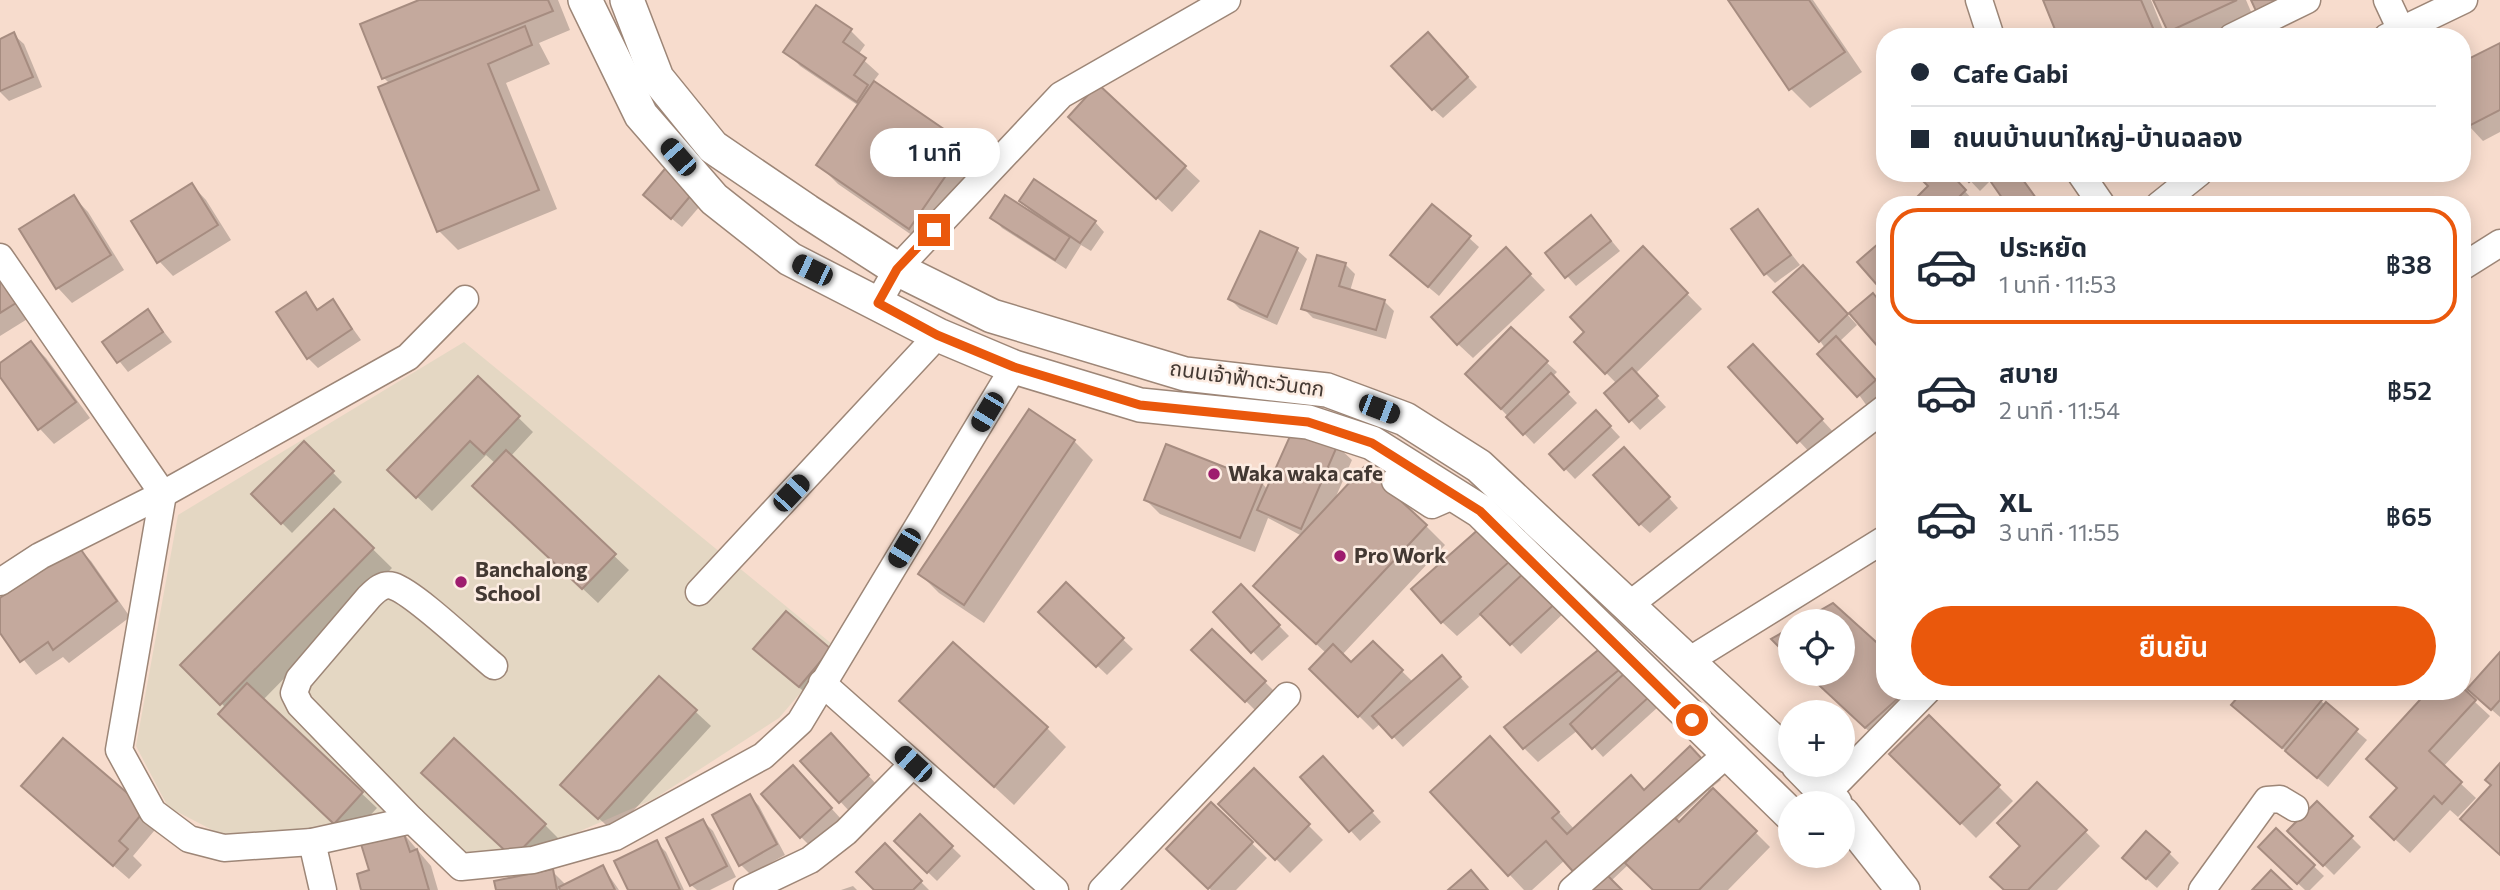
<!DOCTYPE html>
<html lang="th">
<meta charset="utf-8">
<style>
:root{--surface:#fff;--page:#f6f6f7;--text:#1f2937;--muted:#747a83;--line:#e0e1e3;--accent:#ea580c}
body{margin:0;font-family:Commissioner,"Noto Sans Thai",sans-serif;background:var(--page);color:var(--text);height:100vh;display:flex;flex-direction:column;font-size:26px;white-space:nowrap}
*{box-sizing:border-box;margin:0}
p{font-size:23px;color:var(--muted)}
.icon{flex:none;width:38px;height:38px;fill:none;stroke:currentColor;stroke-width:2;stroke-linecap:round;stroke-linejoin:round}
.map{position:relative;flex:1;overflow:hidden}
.side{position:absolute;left:1876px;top:196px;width:595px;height:504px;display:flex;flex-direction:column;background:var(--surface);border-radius:28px;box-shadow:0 4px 18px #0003}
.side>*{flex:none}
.top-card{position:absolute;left:1876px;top:28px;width:595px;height:154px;border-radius:28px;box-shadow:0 4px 18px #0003;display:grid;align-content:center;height:154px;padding:0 35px;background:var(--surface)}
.fabs{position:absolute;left:1778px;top:609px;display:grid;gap:14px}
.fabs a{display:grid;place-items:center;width:77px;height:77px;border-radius:50%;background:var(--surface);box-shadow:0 4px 18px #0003;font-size:35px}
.end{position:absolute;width:32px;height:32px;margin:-16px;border:9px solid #ea580c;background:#fff;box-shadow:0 0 0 4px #fff}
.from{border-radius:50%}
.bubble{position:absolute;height:49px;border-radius:24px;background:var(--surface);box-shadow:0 4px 18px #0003;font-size:23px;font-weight:600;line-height:49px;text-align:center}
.car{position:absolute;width:21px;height:42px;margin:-21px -10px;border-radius:9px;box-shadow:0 0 5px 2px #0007;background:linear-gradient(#222 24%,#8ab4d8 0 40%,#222 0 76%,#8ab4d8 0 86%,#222 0)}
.top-card b{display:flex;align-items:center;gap:24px;height:66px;font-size:26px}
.top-card b+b{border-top:2px solid var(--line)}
.top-card i{width:18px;height:18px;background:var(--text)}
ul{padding:12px 0 0;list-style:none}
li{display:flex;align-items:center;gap:21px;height:116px;margin:0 14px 10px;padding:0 21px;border:4px solid transparent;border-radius:28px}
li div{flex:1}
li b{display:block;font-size:26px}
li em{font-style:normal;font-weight:600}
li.active{border-color:var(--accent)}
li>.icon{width:63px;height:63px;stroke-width:1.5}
.primary-button{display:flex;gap:14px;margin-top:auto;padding:14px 35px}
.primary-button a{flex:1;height:80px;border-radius:42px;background:var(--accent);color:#fff;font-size:28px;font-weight:600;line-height:80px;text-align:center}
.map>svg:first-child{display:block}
</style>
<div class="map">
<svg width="2500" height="890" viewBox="0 0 2500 890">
<rect width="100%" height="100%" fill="#f7dccd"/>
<polygon fill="#e4d7c3" points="464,342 838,649 779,718 654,799 541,848 468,856 418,809 303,831 222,835 168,807 136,746 178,515"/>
<g fill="#0003" fill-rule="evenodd">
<polygon points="424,0 558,0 570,30 539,43 550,64 506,83 557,209 458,250 439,231 390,84 384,78"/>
<polygon points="1730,0 1813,0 1862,72 1810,108 1791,89"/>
<polygon points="2045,0 2151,0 2166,37 2060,37"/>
<polygon points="2155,0 2246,0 2252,14 2204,37 2175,37"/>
<polygon points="851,31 865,45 858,55 879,74 873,82 966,146 985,165 929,247 838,184 819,165 859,106 800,66 786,51"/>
<polygon points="14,35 24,44 42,87 9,101 0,92 0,41"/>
<polygon points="1438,44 1477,87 1443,118 1433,109"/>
<polygon points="2500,45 2500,132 2483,141 2469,126"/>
<polygon points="1085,131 1185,167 1200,181 1172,212"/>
<polygon points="669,167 706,199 682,227 655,205"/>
<polygon points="1948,173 1974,201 1970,205 1919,205 1930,186"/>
<polygon points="1963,173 1998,173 1980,191"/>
<polygon points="192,185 206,200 231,240 173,276 159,261"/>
<polygon points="74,197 88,212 124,270 72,303 58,288"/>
<polygon points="1021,201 1095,222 1104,232 1091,251 1081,245 1066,269 1002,228 993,218 1036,216"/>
<polygon points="1758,212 1800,265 1775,283 1765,273"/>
<polygon points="1600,227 1620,251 1576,286 1547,253"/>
<polygon points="1261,233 1297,250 1307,259 1277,325 1240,309 1230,299"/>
<polygon points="1469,238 1479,247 1439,296 1402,265"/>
<polygon points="1643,249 1702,309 1635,374 1666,407 1640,430 1606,393 1617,384 1576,342 1587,332"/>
<polygon points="1345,264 1355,274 1350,291 1384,301 1394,311 1386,339 1313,318 1303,308"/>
<polygon points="1520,264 1545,290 1473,358 1458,344"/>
<polygon points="0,276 29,318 0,336"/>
<polygon points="1813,277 1857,325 1839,342 1884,391 1867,406 1820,341"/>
<polygon points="305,294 319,310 333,301 361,340 318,368 308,358"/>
<polygon points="148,312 172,342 128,372 104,342"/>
<polygon points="1511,330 1557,372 1552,377 1577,403 1534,444 1468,374"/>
<polygon points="31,343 46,358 90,418 54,444 40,429 0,374 0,366"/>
<polygon points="1768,361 1836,435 1813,456 1799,441"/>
<polygon points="478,378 533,432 510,457 629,570 598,603 489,501 496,464 486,455 432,511 389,470"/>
<polygon points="1606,422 1620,437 1575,479 1551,454"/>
<polygon points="1074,441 1093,460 984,623 939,593 920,574"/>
<polygon points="304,443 342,482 292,533 253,494"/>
<polygon points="1337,446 1352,460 1334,501 1426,526 1445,545 1342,655 1351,665 1373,643 1413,682 1451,667 1469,687 1403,747 1381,723 1373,730 1311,668 1326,653 1274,605 1302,536 1268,518 1255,552 1160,514 1146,500 1262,483 1268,490"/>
<polygon points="1634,459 1678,508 1650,533 1640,524"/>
<polygon points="334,511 392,568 263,700 377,808 350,837 235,729 226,708 183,665"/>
<polygon points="1480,530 1568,609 1521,654 1482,614 1457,636 1442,622"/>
<polygon points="76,546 91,561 130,617 69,663 63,657 36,675 0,630 0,601"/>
<polygon points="1066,585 1133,649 1107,675 1041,612"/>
<polygon points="1241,587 1289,636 1262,661 1215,612"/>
<polygon points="1833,605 1885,652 1885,691 1926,691 1880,742 1809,674 1843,674 1843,621 1805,621"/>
<polygon points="1213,631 1275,692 1256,711 1194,650"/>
<polygon points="1608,644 1658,707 1603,757 1578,730 1538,762 1524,748"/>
<polygon points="830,650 809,696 765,658"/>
<polygon points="2500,655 2500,717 2484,703"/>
<polygon points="659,678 711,726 614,832 577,799"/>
<polygon points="2462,690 2490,716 2443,767 2476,798 2458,817 2450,810 2410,853 2387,832 2399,788"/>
<polygon points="2309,691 2367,740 2328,787 2248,719"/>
<polygon points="901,701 1047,728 1066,747 1014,805"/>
<polygon points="1929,717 2013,801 1976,838 1892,754"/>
<polygon points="63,740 159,825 133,856 142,865 129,879 38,800"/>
<polygon points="840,745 878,786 850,812 803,761"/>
<path d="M1690,749L1721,780L1711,788L1770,847L1728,890H1655L1629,864L1611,881L1620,890L1565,860L1532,890H1524L1432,792L1509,757L1575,830L1645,791ZM1708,791L1710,794L1679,825L1676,821Z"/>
<polygon points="1333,768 1381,822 1360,841 1302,777"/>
<polygon points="1254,771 1323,840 1290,873 1221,804"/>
<polygon points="803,777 841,819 810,846 801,837"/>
<polygon points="2037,784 2100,846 2057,890 2006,890 2022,846"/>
<polygon points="438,787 545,825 559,839 529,872"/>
<polygon points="750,796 759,806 785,855 750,874 740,864"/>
<polygon points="2317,803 2361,847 2334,875 2290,831"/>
<polygon points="1211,804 1267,858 1236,890 1211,890 1183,864"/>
<polygon points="920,816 961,856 937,881 896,841"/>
<polygon points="703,821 713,831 736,877 710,890 697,890 691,885"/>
<polygon points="2276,830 2324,876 2310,890 2305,890 2270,857"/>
<polygon points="403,833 431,866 438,890 363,890 371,871"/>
<polygon points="656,842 666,852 684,890 630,890"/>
<polygon points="885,846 929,890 876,890"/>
<polygon points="2169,853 2179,863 2157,888 2134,868"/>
<polygon points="603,867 619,890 498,890 552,871 566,885"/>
<polygon points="853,886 857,890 841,890"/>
</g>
<g fill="#c4a99d" stroke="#a68c80" stroke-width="2">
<polygon points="419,0 548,0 553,11 382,79 360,24"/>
<polygon points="1728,0 1809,0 1845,52 1789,90"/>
<polygon points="2043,0 2141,0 2156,35 2058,37"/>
<polygon points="2153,0 2237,0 2168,32"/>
<polygon points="2251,0 2281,0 2256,11"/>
<polygon points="816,5 852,29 843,42 866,58 854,75 868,85 857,102 783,52"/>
<polygon points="525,26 532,45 488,64 539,190 437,232 378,87"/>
<polygon points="14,32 33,77 0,91 0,39"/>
<polygon points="1428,32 1468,77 1432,110 1391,66"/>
<polygon points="2500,43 2500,110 2467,127 2462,117 2462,62"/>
<polygon points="874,81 967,145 909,229 816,165"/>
<polygon points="1098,84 1186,166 1156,199 1068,117"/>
<polygon points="669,164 697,188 671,219 643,195"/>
<polygon points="1920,173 1950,173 1966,190 1951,205 1917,205 1913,201 1928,186 1918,176"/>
<polygon points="1960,173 1979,173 1969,182"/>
<polygon points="2003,173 2018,173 2041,205 2007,205 1991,182"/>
<polygon points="1034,179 1096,221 1080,243 1019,201"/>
<polygon points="192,183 218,225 157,263 131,221"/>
<polygon points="74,195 111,255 56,289 19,229"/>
<polygon points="1005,195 1070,237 1055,260 990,218"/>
<polygon points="1432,204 1471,236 1428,287 1390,255"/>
<polygon points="1758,209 1791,255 1764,275 1731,229"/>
<polygon points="1591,215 1611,241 1565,278 1545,253"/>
<polygon points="1260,231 1298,248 1267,317 1228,299"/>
<polygon points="1885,238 1885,294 1857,262"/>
<polygon points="1643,246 1688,293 1605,374 1574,342 1584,332 1570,317"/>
<polygon points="1506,247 1531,274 1457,345 1431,317"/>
<polygon points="1317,255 1346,263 1339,286 1385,300 1376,330 1301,309"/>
<polygon points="1803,265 1848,314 1819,342 1773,292"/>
<polygon points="0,278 16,303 0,313"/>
<polygon points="306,292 317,310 333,299 352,329 307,359 276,312"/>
<polygon points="1873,293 1885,308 1885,355 1849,313"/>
<polygon points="148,309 163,332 117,363 102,342"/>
<polygon points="1511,327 1548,361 1501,409 1465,374"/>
<polygon points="1836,336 1876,380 1857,397 1817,354"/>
<polygon points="31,341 76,402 38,430 0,377 0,363"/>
<polygon points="1753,344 1823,419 1797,443 1728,367"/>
<polygon points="1632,368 1658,396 1629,422 1604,393"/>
<polygon points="1551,373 1569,392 1523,435 1506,417"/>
<polygon points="478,376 520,416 484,454 470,441 416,498 387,470"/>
<polygon points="1029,409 1075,440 964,605 918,574"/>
<polygon points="1596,410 1611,426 1564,470 1549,454"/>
<polygon points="1295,425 1338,444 1301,529 1257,510"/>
<polygon points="304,441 334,471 281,524 251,494"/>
<polygon points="1166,444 1263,482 1240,538 1144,500"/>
<polygon points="1624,447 1670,497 1639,525 1593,475"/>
<polygon points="506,450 616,554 582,589 472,486"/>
<polygon points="1364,467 1427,525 1316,644 1253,586"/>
<polygon points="334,509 374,548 220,705 180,665"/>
<polygon points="1480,528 1510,561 1441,623 1411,589"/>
<polygon points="77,544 117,601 53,650 48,642 20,662 0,633 0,598"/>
<polygon points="1530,567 1560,599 1510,645 1480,614"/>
<polygon points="1066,582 1124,638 1096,667 1038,612"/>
<polygon points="1241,584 1280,625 1251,653 1213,612"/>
<polygon points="1833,603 1885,650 1885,691 1906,691 1865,728 1807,674 1843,674 1843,621 1802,621"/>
<polygon points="786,611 831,649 799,687 753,649"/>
<polygon points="1790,628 1790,658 1771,639"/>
<polygon points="1212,629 1266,681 1245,702 1191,650"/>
<polygon points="1373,641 1403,670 1358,717 1309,669 1333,644 1351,662"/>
<polygon points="953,642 1048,727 994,787 899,701"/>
<polygon points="1608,642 1626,664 1523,749 1504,727"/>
<polygon points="2500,652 2500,700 2491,710 2467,689"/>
<polygon points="1442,655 1461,677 1392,738 1372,716"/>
<polygon points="1627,671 1650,696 1592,749 1570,724"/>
<polygon points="659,676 697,710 598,819 560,785"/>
<polygon points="247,683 363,792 334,824 218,714"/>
<polygon points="2462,687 2476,700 2429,751 2462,782 2442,804 2434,796 2394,840 2370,817 2397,788 2366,759 2428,691 2462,691"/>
<polygon points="2243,691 2311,691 2322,700 2282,748 2231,705"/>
<polygon points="2326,702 2358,729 2317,778 2285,751"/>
<polygon points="1929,715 2000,785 1960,824 1889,754"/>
<polygon points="831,733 869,775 839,803 800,761"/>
<polygon points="1490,736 1559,812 1552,818 1567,834 1631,775 1644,790 1690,746 1703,760 1577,876 1546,841 1508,876 1430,792"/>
<polygon points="63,738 146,809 119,841 128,849 113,866 21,786"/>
<polygon points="454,738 546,824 513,858 421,773"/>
<polygon points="1323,756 1373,811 1349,832 1300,777"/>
<polygon points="2500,763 2500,855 2460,819 2491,785 2485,780"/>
<polygon points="793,765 832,808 800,838 761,794"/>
<polygon points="1254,768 1310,824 1275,860 1218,804"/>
<polygon points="2037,782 2087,830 2028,890 2004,890 1990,877 2020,846 1997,823"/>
<polygon points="1713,788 1757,831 1699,890 1653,890 1625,863 1672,815 1679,822"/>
<polygon points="750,794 777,844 739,866 712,815"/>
<polygon points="2317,801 2353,836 2323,866 2287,831"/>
<polygon points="1211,802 1253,842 1208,889 1166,849"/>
<polygon points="920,814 953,846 927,873 894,841"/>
<polygon points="703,819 727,866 690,886 666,838"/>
<polygon points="2276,828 2315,865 2297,884 2258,847"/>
<polygon points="403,831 410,852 417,849 429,890 361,890 357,874 369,870 361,844"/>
<polygon points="2146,831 2170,852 2146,879 2122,858"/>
<polygon points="657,840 680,890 628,890 614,861"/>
<polygon points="885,843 922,881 913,890 874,890 856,872"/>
<polygon points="603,865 615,890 560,890 559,887"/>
<polygon points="553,869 557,890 496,890 494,881"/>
<polygon points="1471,870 1488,890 1448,890"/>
<polygon points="2271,870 2292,890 2252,890"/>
<polygon points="1603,871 1622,890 1585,890"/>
</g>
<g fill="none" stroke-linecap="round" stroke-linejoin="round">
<g stroke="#9d8677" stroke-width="29">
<g id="minor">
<polyline points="1979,0 1991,37"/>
<polyline points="2387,0 2401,30"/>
<polyline points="2232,37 2307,0"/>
<polyline points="2387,37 2464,0"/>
<polyline points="2080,173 2102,205"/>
<polyline points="2159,205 2199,173"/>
<polyline points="0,257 163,494 119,750 153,812 189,839 224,848 312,842 412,820 461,867 533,860 615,837 763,756 800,722 1014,367"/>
<polyline points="2462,267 2500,243"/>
<polyline points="878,303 897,269 1061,95 1227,0"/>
<polyline points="1395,481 1432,505 1455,495"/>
<polyline points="0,582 40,556 163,494 408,357 465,299"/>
<polyline points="699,592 938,335"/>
<polyline points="1629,605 1885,408"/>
<polyline points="1690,660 1885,539"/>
<polyline points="822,683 1055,890"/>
<polyline points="1827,793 1927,691"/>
<path d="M412,820L300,705L294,693L299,679L369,597C376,590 383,583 393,586C415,593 473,649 494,666"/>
<polyline points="312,842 323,890"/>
<polyline points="747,890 810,860 846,832 913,764"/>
<polyline points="1102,890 1287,696"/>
<polyline points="1572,890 1727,754"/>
<polyline points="2202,890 2267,800 2280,799 2295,808"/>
</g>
</g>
<g stroke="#9d8677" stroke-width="36">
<g id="major">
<polyline points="585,0 641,115 714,199 790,259 938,335 1014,367 1140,405 1308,422 1372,443 1480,511 1790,814"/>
<polyline points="627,0 657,78 713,147 807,211 897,269 992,316 1185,374 1327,390 1405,419 1479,466 1790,757"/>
<polyline points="1798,765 1835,803"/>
<polyline points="1843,814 1903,890"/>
</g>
</g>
<use href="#minor" stroke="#fff" stroke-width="26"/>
<use href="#major" stroke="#fff" stroke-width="33"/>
</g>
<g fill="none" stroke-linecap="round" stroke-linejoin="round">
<polyline stroke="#ea580c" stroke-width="9" points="934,230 897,269 878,303 937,335 1014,367 1140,405 1308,422 1372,443 1480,511 1692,720"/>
</g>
<g fill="#9e1c6e" stroke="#fcece2" stroke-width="2.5">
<circle cx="1214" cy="474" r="7"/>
<circle cx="1340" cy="556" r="7"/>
<circle cx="461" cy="582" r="7"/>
</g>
<g text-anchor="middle" stroke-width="5" stroke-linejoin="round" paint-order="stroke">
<g font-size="21" fill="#433933" stroke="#fcece2">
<text transform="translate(1247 379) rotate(8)" y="7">ถนนเจ้าฟ้าตะวันตก</text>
</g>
<g font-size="21" font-weight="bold" fill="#433933" stroke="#fcece2" text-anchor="start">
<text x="1228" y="481">Waka waka cafe</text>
<text x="1354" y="563">Pro Work</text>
<text x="475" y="577">Banchalong<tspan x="475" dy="24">School</tspan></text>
</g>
</g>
</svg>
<div class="fabs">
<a><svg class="icon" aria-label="locate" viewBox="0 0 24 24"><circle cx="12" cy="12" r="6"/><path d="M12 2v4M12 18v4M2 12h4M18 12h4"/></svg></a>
<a>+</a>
<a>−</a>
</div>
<i class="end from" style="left:1692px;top:720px"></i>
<i class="end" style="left:934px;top:230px"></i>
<div class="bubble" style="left:870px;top:128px;width:130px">1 นาที</div>
<i class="car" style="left:678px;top:157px;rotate:319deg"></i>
<i class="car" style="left:812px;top:270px;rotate:296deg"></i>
<i class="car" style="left:1379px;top:409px;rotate:111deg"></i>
<i class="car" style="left:987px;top:412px;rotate:211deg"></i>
<i class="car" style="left:791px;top:493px;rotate:43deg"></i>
<i class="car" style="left:904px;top:548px;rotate:211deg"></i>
<i class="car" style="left:913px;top:764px;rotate:312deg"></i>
<div class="top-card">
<b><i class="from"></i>Cafe Gabi</b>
<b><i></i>ถนนบ้านนาใหญ่-บ้านฉลอง</b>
</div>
<section class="side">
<ul>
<li class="active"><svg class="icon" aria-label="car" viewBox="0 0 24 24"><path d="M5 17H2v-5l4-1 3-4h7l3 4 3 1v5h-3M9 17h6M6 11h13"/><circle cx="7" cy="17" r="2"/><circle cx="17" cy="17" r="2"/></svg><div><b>ประหยัด</b><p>1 นาที · 11:53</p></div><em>฿38</em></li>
<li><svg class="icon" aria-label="car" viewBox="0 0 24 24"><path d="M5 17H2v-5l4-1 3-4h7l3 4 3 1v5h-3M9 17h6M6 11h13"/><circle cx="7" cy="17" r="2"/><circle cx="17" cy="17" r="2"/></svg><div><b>สบาย</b><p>2 นาที · 11:54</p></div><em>฿52</em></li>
<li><svg class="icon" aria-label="car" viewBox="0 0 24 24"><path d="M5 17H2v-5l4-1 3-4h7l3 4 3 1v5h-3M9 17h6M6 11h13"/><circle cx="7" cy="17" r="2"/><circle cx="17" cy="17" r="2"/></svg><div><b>XL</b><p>3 นาที · 11:55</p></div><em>฿65</em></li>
</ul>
<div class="primary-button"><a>ยืนยัน</a></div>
</section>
</div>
